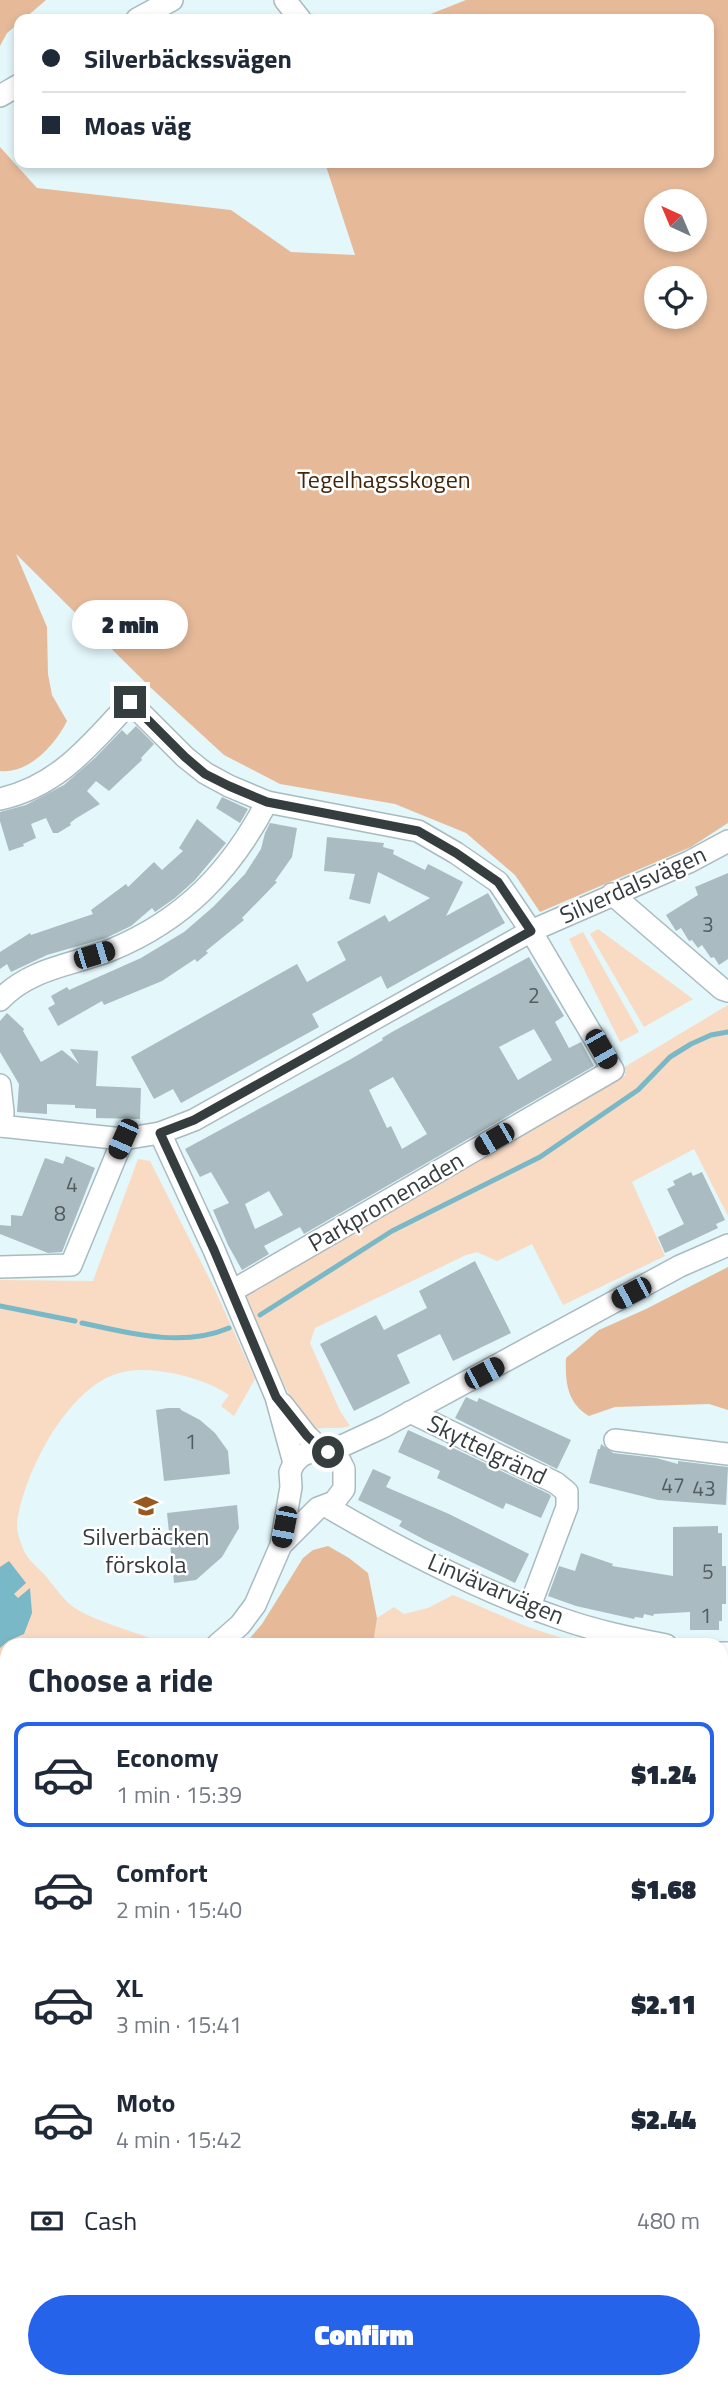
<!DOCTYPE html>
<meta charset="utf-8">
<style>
:root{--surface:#fff;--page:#f6f6f7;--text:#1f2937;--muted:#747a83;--line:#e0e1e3;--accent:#2563eb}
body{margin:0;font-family:"Titillium Web",sans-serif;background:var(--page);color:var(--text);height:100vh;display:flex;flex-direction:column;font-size:26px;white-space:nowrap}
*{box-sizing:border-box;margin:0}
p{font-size:23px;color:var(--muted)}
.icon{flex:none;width:38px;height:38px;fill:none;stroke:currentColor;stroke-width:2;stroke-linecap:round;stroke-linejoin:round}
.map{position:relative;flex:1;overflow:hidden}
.side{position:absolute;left:0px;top:1638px;width:728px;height:751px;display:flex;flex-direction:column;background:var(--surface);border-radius:21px 21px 0 0;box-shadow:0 4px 10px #0003}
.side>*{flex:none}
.guide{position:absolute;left:14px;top:14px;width:700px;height:154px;border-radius:14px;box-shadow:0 4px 10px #0003;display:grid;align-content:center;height:154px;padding:0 28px;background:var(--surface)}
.needle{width:46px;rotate:316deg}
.buttons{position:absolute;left:644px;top:189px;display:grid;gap:14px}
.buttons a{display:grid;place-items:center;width:63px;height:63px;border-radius:50%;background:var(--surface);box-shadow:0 4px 10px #0003;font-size:35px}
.end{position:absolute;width:32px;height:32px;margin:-16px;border:9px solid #353d3f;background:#fff;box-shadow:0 0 0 4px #fff}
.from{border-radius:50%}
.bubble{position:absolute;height:49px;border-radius:24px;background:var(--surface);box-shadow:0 4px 10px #0003;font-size:23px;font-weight:800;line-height:49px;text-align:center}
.car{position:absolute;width:21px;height:42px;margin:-21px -10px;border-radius:9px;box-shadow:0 0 5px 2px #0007;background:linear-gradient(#222 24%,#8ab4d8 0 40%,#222 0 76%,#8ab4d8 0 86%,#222 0)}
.guide b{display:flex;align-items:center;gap:24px;height:66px;font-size:26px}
.guide b+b{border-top:2px solid var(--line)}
.guide i{width:18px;height:18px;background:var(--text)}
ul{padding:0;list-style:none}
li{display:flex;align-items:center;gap:21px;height:105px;margin:0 14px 10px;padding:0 14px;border:4px solid transparent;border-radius:14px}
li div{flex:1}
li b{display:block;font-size:26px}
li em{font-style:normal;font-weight:800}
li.selected{border-color:var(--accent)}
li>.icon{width:63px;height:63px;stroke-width:1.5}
h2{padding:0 28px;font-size:32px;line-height:84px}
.pay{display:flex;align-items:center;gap:18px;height:77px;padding:0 28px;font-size:26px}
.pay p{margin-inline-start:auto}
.primary-button{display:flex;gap:14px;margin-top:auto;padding:14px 28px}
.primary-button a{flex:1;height:80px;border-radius:42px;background:var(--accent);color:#fff;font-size:28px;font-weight:800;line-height:80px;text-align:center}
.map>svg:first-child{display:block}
</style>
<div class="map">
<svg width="728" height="2388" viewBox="0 0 728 2388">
<rect width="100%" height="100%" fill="#e4f7fb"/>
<g fill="#f9dac3">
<polygon points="598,929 693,999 644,1027 590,934"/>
<polygon points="583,932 639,1032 620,1042 569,939"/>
<path d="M728,1005V1216L694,1149L632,1182L665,1256L563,1305L532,1244L497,1261L477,1252L466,1255L315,1328L310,1343L340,1411L350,1426C337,1430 325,1426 312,1430C282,1391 266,1341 246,1296L626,1075L623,1068Z"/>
<path d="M138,1159L150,1161L215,1290L255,1379L234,1416L221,1406L229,1395C203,1377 146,1363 116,1374C66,1390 22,1476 17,1525C17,1533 21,1544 24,1551C28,1560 38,1568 45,1575C54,1586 65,1603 78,1610C96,1621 131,1631 153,1639L149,1645H7V1761L0,1768V1280L93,1281Z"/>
<polygon points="453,1595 528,1627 583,1645 373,1645 377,1618 394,1607 404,1614 428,1608"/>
<polygon points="721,1668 728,1668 728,1776 721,1775"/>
<polygon points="215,2382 318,2382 348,2388 249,2388"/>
</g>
<g fill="#e6ba99" fill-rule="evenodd">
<polygon points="0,0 46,0 24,19 19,19 19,23 7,33 0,46"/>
<path d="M466,0H728V823L691,847L540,912L515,875L466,833L395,804L280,784L224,755L150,687L16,554L47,627L48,674L52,695L67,721C55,745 29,774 0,771V147L37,188L231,210L291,252L355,255L325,163H709V19H418ZM656,201H695V240H656ZM695,278V317H656V278Z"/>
<path d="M728,1267V1410L709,1404L615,1407L589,1416C567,1403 565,1382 566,1358L599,1330L646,1309Z"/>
<polygon points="328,1546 349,1558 368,1573 377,1618 373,1645 244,1645 262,1624 303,1558 313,1550"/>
<polygon points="721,1775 728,1776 728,2141 721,2139"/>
</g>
<polygon fill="#79b8c6" points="9,1561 26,1583 14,1594 18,1598 30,1588 32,1613 24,1634 8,1641 0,1648 0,1567"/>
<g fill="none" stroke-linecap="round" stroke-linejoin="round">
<g stroke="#79b8c6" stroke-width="5">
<polyline points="0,1306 75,1321"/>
<polyline points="260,1315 392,1231 540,1157 638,1090 670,1057 691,1044 711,1035 728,1032"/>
<path d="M82,1323C129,1333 182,1348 229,1328"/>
</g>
</g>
<g fill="#aabcc1" fill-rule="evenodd">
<polygon points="136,726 154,744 141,758 142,760 109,791 96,781 87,791 100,804 75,819 70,823 71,825 58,833 53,833 46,818 31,824 36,838 23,844 24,846 9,851 0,821 0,812 26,805 64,785 96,757 122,730 127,735"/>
<polygon points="222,797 248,809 240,823 216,808"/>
<polygon points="197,819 226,843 195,880 175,898 155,912 152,908 131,926 106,938 47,955 11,972 7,964 0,969 0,952 30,933 31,935 93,914 91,910 126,884 128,887 154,862 162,870 183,851 179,848"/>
<polygon points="270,823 297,828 292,857 275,881 277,882 242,918 244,920 206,951 208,953 197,962 195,959 162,981 104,1005 102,1001 58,1026 48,1008 55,1004 51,996 67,987 69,990 141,958 184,932 213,907 245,874 261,849 265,833"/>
<polygon points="327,837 384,843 383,847 394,850 393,854 425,870 428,864 463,882 446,916 488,893 505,923 387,989 381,976 312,1014 319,1027 181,1103 173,1089 154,1099 131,1057 297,964 307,982 346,960 337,942 385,915 389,922 430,898 378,872 370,904 349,899 355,874 324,871"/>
<polygon points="728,873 728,959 719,965 714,957 711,958 702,945 698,948 692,940 689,941 681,928 676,931 666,915 698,895 695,887"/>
<path d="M529,957L564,1016L555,1022L569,1048L581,1042L594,1066L304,1234L300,1227L264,1246L269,1254L242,1270L228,1245L213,1210L229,1203L211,1172L200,1177L185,1149L351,1059L383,1040L382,1038L392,1032ZM534,1029L552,1060L518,1080L499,1047ZM393,1077L427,1134L402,1149L391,1126L387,1128L369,1090ZM269,1191L283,1215L255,1229L245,1204Z"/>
<polygon points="7,1013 24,1029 23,1031 41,1062 62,1050 79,1064 70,1049 98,1051 96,1086 141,1088 140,1119 96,1118 96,1109 75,1108 75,1105 47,1104 47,1114 17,1112 19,1084 0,1052 0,1021"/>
<polygon points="66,1156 95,1168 62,1252 48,1253 0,1234 0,1225 11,1226 11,1215 22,1216 45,1158 63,1164"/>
<polygon points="691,1172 693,1176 702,1172 725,1220 716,1224 718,1228 665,1253 658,1237 684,1224 667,1189 675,1185 673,1181"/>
<polygon points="475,1261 511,1333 453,1361 440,1334 397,1355 410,1383 354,1411 320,1344 376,1315 384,1330 427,1308 419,1291"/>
<polygon points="466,1397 477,1402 479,1398 571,1440 557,1469 455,1418"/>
<polygon points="168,1408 180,1408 181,1410 200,1420 215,1433 228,1451 230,1474 164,1481 156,1410"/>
<polygon points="408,1430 450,1449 451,1447 549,1494 551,1496 541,1518 506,1503 503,1509 437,1478 440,1471 398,1452"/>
<polygon points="601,1444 613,1453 656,1458 678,1464 678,1461 728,1467 726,1505 658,1500 589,1483 598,1449 600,1449"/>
<polygon points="373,1469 391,1477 386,1487 449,1514 529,1554 515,1583 425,1540 399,1526 402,1521 358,1500"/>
<polygon points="237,1505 239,1528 222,1557 196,1580 174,1583 167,1513"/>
<polygon points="718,1526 718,1533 722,1533 722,1566 726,1566 726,1604 722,1604 722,1621 719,1621 719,1630 690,1630 690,1612 654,1614 653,1616 644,1614 643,1618 635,1617 634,1619 576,1606 548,1596 559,1566 575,1571 581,1553 613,1564 612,1566 673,1576 673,1527"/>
</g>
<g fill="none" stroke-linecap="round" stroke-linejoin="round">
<g stroke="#a9bbc0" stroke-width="24">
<g id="minor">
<polyline points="285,0 300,19"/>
<polyline points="137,19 172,0"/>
<polyline points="0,96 19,85"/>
<path d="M0,799C59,786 91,744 130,702L185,757L205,773L229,786L267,802L418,831L456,853L498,882L531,931L613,1070L232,1291"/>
<polyline points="612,894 722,989 728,991"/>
<path d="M0,1000C30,968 73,965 111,950C184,920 231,871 267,802"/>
<polyline points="0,1085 3,1112 2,1126"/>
<polyline points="0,1126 123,1139 160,1133 194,1120 531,931 689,862 728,841"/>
<polyline points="160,1133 214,1250 276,1397 294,1463"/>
<polyline points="0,1267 71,1265 123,1139"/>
<polyline points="282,1404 307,1436 323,1451"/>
<polyline points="410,1412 556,1483 567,1492 567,1507 530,1606"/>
<polyline points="615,1440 728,1454"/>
<polyline points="329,1452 383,1427 680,1266 728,1245"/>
<path d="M326,1506C401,1550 480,1591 562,1619C596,1631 631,1638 666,1645"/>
<polyline points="217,1645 240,1625 255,1605 281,1545 291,1487 290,1472 294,1463 301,1456 310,1452 329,1452 340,1461 344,1469 344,1489 334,1502 318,1508 281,1545"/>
<polyline points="721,1653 728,1653"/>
<polyline points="0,1807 7,1799"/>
<polyline points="7,2024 5,2038 7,2039"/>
<polyline points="0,2121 7,2122"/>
<polyline points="0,2276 7,2278"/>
<polyline points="478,2382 502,2388"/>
</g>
</g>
<use href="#minor" stroke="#fff" stroke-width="21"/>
<g stroke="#646f71" stroke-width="5" stroke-dasharray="10 5" stroke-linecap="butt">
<polyline points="0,2358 7,2359"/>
<polyline points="0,2369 7,2370"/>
<polyline points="92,2382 130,2388"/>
<polyline points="164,2382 202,2388"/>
<polyline points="0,2385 19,2388"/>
</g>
</g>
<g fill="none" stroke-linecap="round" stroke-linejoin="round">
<polyline stroke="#353d3f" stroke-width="9" points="130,702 185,757 205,774 229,786 267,802 418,831 456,853 498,882 531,931 194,1120 160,1133 214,1250 276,1397 307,1436 323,1451 328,1452"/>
</g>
<defs>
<g id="school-bare" transform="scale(1.89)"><path d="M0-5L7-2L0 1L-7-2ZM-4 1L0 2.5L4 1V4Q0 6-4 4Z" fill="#97591f" stroke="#fff" stroke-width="2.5" paint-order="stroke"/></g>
</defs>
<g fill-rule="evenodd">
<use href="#school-bare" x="146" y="1506"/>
</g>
<g text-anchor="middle" stroke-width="5" stroke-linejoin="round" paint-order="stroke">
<g font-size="21" fill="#525d60">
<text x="708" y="932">3</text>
<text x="534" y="1003">2</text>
<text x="72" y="1192">4</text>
<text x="60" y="1221">8</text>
<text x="191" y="1449">1</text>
<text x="673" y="1493">47</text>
<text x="704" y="1496">43</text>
<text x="708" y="1579">5</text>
<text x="706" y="1623">1</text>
</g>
<g font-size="24" fill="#43260c" stroke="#fff">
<text x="384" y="488">Tegelhagsskogen</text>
</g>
<g font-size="24" fill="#353d3f" stroke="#fff">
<text transform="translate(633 885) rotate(-24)" y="8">Silverdalsvägen</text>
<text transform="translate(386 1202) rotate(-30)" y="8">Parkpromenaden</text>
<text transform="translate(487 1450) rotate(26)" y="8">Skyttelgränd</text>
<text transform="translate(496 1589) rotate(23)" y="8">Linvävarvägen</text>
</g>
<g font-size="24" fill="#353d3f" stroke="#fff">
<text x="146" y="1545">Silverbäcken<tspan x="146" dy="28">förskola</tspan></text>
</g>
</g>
</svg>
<div class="buttons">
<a><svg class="needle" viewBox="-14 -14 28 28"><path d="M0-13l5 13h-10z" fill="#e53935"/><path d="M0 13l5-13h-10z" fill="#747a83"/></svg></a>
<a><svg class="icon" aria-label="locate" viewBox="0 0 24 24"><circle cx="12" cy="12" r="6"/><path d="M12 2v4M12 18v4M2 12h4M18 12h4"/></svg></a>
</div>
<i class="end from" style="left:328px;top:1452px"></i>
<i class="end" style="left:130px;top:702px"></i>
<div class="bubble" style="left:72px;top:600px;width:116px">2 min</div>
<i class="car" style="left:94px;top:955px;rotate:73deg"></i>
<i class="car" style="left:601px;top:1049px;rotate:150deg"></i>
<i class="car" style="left:123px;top:1139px;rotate:204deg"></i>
<i class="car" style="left:494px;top:1139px;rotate:240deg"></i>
<i class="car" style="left:631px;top:1293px;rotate:242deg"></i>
<i class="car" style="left:484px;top:1373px;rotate:62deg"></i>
<i class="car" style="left:284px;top:1527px;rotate:191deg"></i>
<div class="guide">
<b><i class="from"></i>Silverbäckssvägen</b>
<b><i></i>Moas väg</b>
</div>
<section class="side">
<h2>Choose a ride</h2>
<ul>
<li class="selected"><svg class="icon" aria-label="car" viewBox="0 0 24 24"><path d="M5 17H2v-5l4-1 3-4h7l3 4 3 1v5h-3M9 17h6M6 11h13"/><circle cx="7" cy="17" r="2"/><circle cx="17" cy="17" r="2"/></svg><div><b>Economy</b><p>1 min · 15:39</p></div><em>$1.24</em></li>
<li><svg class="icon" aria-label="car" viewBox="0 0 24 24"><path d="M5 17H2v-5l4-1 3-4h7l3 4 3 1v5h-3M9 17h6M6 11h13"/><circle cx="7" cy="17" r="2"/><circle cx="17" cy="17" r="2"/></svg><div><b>Comfort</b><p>2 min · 15:40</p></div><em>$1.68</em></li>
<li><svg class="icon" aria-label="car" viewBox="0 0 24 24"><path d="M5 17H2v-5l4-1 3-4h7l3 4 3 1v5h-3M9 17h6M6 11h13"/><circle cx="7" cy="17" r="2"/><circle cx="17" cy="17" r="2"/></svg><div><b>XL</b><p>3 min · 15:41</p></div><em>$2.11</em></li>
<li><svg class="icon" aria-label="car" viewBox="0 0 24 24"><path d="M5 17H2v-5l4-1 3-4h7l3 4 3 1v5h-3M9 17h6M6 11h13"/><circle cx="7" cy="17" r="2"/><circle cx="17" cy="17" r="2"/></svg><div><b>Moto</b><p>4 min · 15:42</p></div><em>$2.44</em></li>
</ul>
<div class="pay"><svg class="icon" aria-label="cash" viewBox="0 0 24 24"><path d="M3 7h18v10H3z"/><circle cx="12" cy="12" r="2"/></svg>Cash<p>480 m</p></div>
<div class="primary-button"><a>Confirm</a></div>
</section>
</div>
